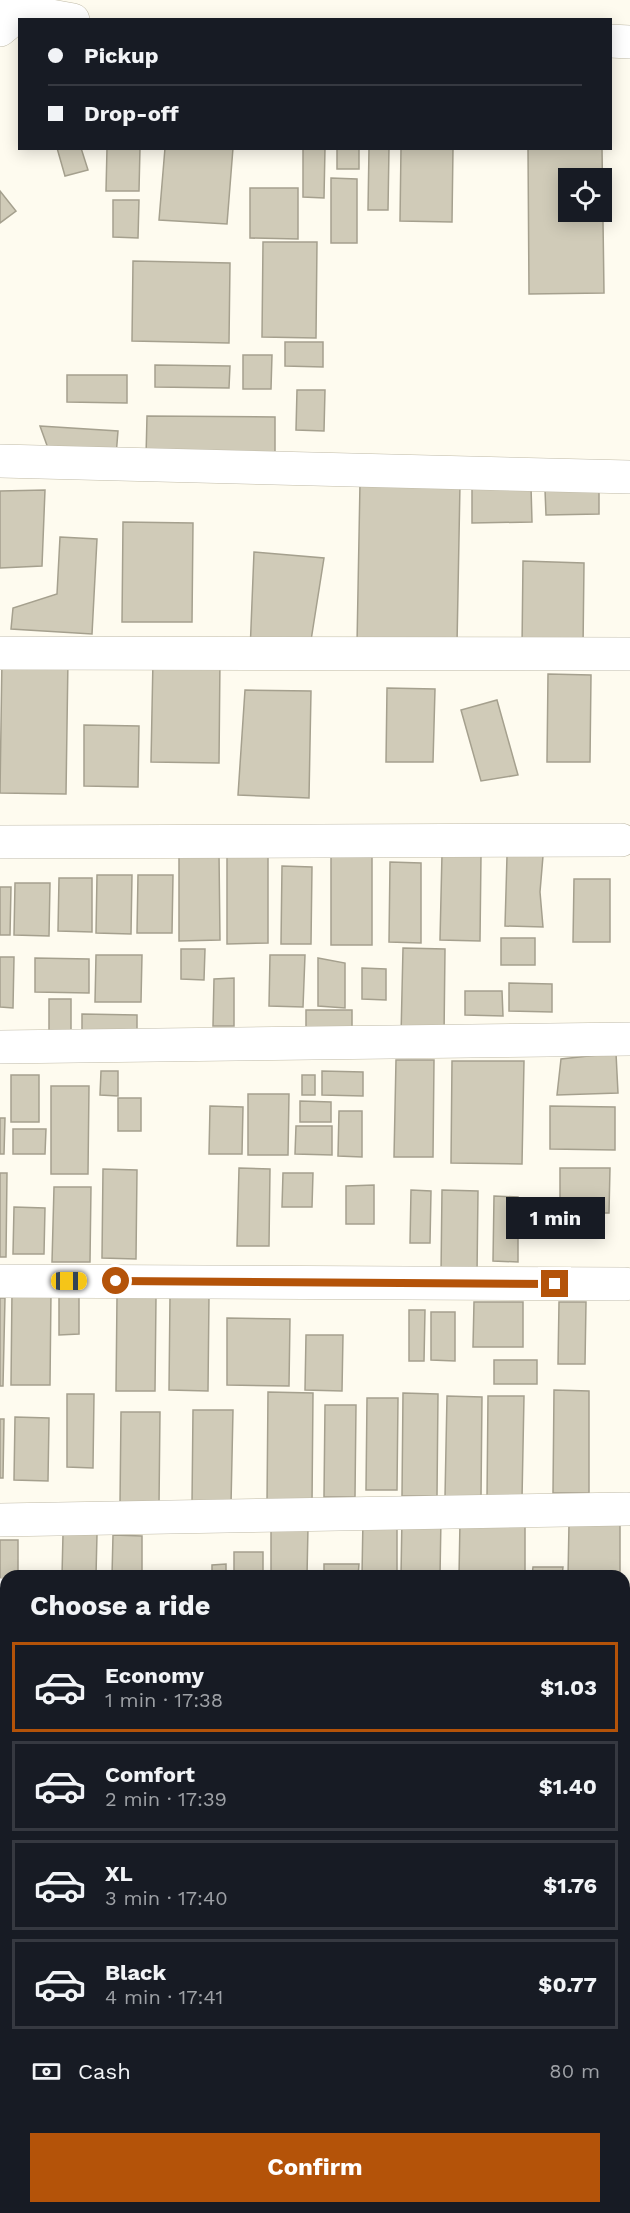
<!DOCTYPE html>
<meta charset="utf-8">
<style>
:root{--surface:#171b24;--page:#242831;--text:#f1f3f6;--muted:#9ea1a6;--line:#363941;--accent:#b45309}
body{margin:0;font-family:"Work Sans",sans-serif;background:var(--page);color:var(--text);height:100vh;display:flex;flex-direction:column;font-size:22px;white-space:nowrap}
*{box-sizing:border-box;margin:0}
p{font-size:20px;color:var(--muted)}
.icon{flex:none;width:33px;height:33px;fill:none;stroke:currentColor;stroke-width:2;stroke-linecap:round;stroke-linejoin:round}
.map{position:relative;flex:1;overflow:hidden}
.drawer{position:absolute;left:0px;top:1570px;width:630px;height:644px;display:flex;flex-direction:column;background:var(--surface);border-radius:18px 18px 0 0;box-shadow:0 3px 15px #0003}
.drawer>*{flex:none}
.hud{position:absolute;left:18px;top:18px;width:594px;height:132px;border-radius:0px;box-shadow:0 3px 15px #0003;display:grid;align-content:center;height:132px;padding:0 30px;background:var(--surface)}
.fabs{position:absolute;left:558px;top:168px;display:grid;gap:12px}
.fabs a{display:grid;place-items:center;width:54px;height:54px;border-radius:0px;background:var(--surface);box-shadow:0 3px 15px #0003;font-size:30px}
.end{position:absolute;width:27px;height:27px;margin:-14px;border:8px solid #b45309;background:#fff;box-shadow:0 0 0 3px #fff}
.from{border-radius:50%}
.bubble{position:absolute;height:42px;border-radius:0px;background:var(--surface);box-shadow:0 3px 15px #0003;font-size:20px;font-weight:700;line-height:42px;text-align:center}
.car{position:absolute;width:18px;height:36px;margin:-18px -9px;border-radius:8px;box-shadow:0 0 4px 2px #0007;background:linear-gradient(#f5c518 24%,#345 0 40%,#f5c518 0 76%,#345 0 86%,#f5c518 0)}
.hud b{display:flex;align-items:center;gap:21px;height:57px;font-size:22px}
.hud b+b{border-top:2px solid var(--line)}
.hud i{width:15px;height:15px;background:var(--text)}
ul{padding:0;list-style:none}
li{display:flex;align-items:center;gap:18px;height:90px;margin:0 12px 9px;padding:0 18px;border:3px solid var(--line);border-radius:0px}
li div{flex:1}
li b{display:block;font-size:22px}
li em{font-style:normal;font-weight:700}
li.current{border-color:var(--accent)}
li>.icon{width:54px;height:54px;stroke-width:1.5}
h2{padding:0 30px;font-size:27px;line-height:72px}
.pay{display:flex;align-items:center;gap:15px;height:66px;padding:0 30px;font-size:22px}
.pay p{margin-inline-start:auto}
.cta{display:flex;gap:12px;margin-top:auto;padding:12px 30px}
.cta a{flex:1;height:69px;border-radius:0px;background:var(--accent);color:#fff;font-size:24px;font-weight:700;line-height:69px;text-align:center}
.map>svg:first-child{display:block}
</style>
<div class="map">
<svg width="630" height="2213" viewBox="0 0 630 2213">
<rect width="100%" height="100%" fill="#fefbef"/>
<g fill="#d0cbb8" stroke="#a5a08e" stroke-width="1.5" fill-rule="evenodd">
<polygon points="57,148 81,148 88,170 65,176"/>
<polygon points="107,148 140,148 139,191 106,191"/>
<polygon points="165,148 233,148 227,224 159,220"/>
<polygon points="303,148 325,148 324,198 303,197"/>
<rect x="337" y="148" width="22" height="21"/>
<polygon points="369,148 389,148 388,210 368,210"/>
<polygon points="401,148 453,148 452,222 400,221"/>
<path d="M528,148H602L604,293L529,294ZM568,178H602V212H568Z"/>
<polygon points="331,178 357,179 357,243 331,243"/>
<polygon points="250,188 298,188 298,239 250,238"/>
<polygon points="0,191 16,211 0,223"/>
<polygon points="113,200 139,200 138,238 113,237"/>
<polygon points="263,242 317,242 316,338 262,337"/>
<polygon points="133,261 230,263 229,343 132,341"/>
<polygon points="285,342 323,342 323,367 285,366"/>
<polygon points="243,355 272,355 271,389 243,389"/>
<polygon points="155,365 230,366 229,388 155,387"/>
<polygon points="67,375 127,375 127,403 67,402"/>
<polygon points="297,390 325,390 324,431 296,430"/>
<polygon points="147,416 275,417 275,458 146,457"/>
<polygon points="40,426 118,431 116,456 49,451"/>
<polygon points="360,483 460,484 457,645 357,644"/>
<polygon points="531,486 532,522 472,523 472,487"/>
<polygon points="45,490 42,566 0,568 0,491"/>
<polygon points="545,490 599,490 599,514 546,515"/>
<polygon points="123,522 193,523 192,622 122,622"/>
<polygon points="60,537 97,539 92,634 11,629 13,608 57,594"/>
<polygon points="254,552 324,558 309,653 250,652"/>
<polygon points="523,561 584,563 583,649 522,648"/>
<polygon points="2,658 68,659 66,794 0,793"/>
<polygon points="153,659 220,659 219,763 151,762"/>
<polygon points="548,674 591,675 590,762 547,762"/>
<polygon points="387,688 435,689 433,762 386,762"/>
<polygon points="245,690 311,691 309,798 238,795"/>
<polygon points="497,700 518,775 481,781 461,710"/>
<polygon points="84,725 139,726 138,787 84,786"/>
<polygon points="179,853 219,853 220,940 179,941"/>
<polygon points="442,854 481,855 480,941 440,940"/>
<polygon points="227,855 268,855 268,943 227,944"/>
<polygon points="331,856 372,857 372,945 331,945"/>
<polygon points="507,856 543,856 540,892 543,927 505,926"/>
<polygon points="390,862 421,863 421,943 389,942"/>
<polygon points="282,866 312,867 311,944 281,944"/>
<polygon points="97,875 132,875 131,934 96,933"/>
<polygon points="138,875 173,875 172,933 137,933"/>
<polygon points="59,878 92,878 92,932 58,931"/>
<polygon points="574,879 610,879 610,942 573,942"/>
<polygon points="15,883 50,883 49,936 14,935"/>
<polygon points="0,887 11,887 10,935 0,935"/>
<rect x="501" y="938" width="34" height="27"/>
<polygon points="403,948 445,949 444,1037 401,1036"/>
<polygon points="181,949 205,949 204,980 181,979"/>
<polygon points="96,955 142,955 141,1002 95,1002"/>
<polygon points="270,955 305,955 303,1007 269,1006"/>
<polygon points="0,957 14,957 13,1008 0,1007"/>
<polygon points="35,958 89,959 89,993 35,992"/>
<polygon points="318,958 345,963 345,1008 318,1006"/>
<polygon points="362,968 386,969 386,1000 362,999"/>
<polygon points="234,978 234,1026 213,1026 214,979"/>
<polygon points="509,983 552,984 552,1012 509,1011"/>
<polygon points="465,991 502,991 503,1016 465,1015"/>
<rect x="49" y="999" width="22" height="43"/>
<rect x="306" y="1010" width="46" height="25"/>
<polygon points="82,1014 137,1015 137,1039 82,1039"/>
<polygon points="616,1053 618,1093 557,1095 561,1059"/>
<polygon points="396,1060 434,1060 433,1157 394,1157"/>
<polygon points="452,1061 524,1061 522,1164 451,1163"/>
<polygon points="101,1071 118,1071 118,1096 100,1095"/>
<polygon points="322,1071 363,1072 363,1096 322,1095"/>
<rect x="11" y="1075" width="28" height="47"/>
<rect x="302" y="1075" width="13" height="20"/>
<polygon points="51,1086 89,1086 88,1174 51,1174"/>
<polygon points="248,1094 289,1094 288,1155 248,1155"/>
<rect x="118" y="1098" width="23" height="33"/>
<polygon points="300,1101 331,1102 331,1122 300,1122"/>
<polygon points="210,1106 243,1107 242,1154 209,1154"/>
<polygon points="550,1106 615,1107 615,1150 550,1149"/>
<polygon points="339,1111 362,1111 362,1157 338,1156"/>
<polygon points="0,1118 5,1118 4,1154 0,1154"/>
<polygon points="296,1126 332,1126 332,1155 295,1154"/>
<polygon points="13,1129 46,1129 45,1154 13,1154"/>
<polygon points="239,1168 270,1169 269,1246 237,1246"/>
<polygon points="560,1168 610,1168 609,1213 560,1213"/>
<polygon points="103,1169 137,1170 136,1259 102,1258"/>
<polygon points="0,1173 7,1173 6,1257 0,1257"/>
<polygon points="283,1173 313,1173 312,1207 282,1207"/>
<polygon points="374,1185 374,1224 346,1224 346,1186"/>
<polygon points="54,1187 91,1187 90,1262 52,1262"/>
<polygon points="411,1190 431,1191 430,1243 410,1243"/>
<polygon points="442,1190 478,1191 477,1275 441,1274"/>
<polygon points="494,1196 518,1197 518,1262 493,1261"/>
<polygon points="14,1207 45,1208 44,1254 13,1254"/>
<polygon points="12,1291 51,1292 50,1385 11,1385"/>
<polygon points="59,1296 79,1296 79,1334 59,1335"/>
<polygon points="170,1296 209,1296 208,1391 169,1390"/>
<polygon points="117,1297 156,1297 155,1391 116,1391"/>
<polygon points="0,1298 5,1298 3,1386 0,1386"/>
<polygon points="474,1302 523,1302 523,1347 473,1347"/>
<polygon points="559,1302 586,1302 585,1364 558,1364"/>
<polygon points="409,1310 425,1310 424,1361 409,1361"/>
<polygon points="431,1312 455,1312 455,1361 431,1360"/>
<polygon points="227,1318 290,1319 289,1386 227,1385"/>
<polygon points="306,1335 343,1335 342,1391 305,1390"/>
<rect x="494" y="1360" width="43" height="24"/>
<polygon points="554,1390 589,1391 589,1493 553,1493"/>
<polygon points="268,1392 313,1393 312,1504 267,1504"/>
<polygon points="403,1393 438,1394 437,1496 402,1496"/>
<polygon points="67,1394 94,1394 93,1468 67,1467"/>
<polygon points="447,1396 482,1397 481,1497 445,1497"/>
<polygon points="488,1396 524,1396 522,1499 487,1499"/>
<polygon points="367,1398 398,1398 397,1490 366,1490"/>
<polygon points="325,1405 356,1405 355,1497 324,1497"/>
<polygon points="193,1410 233,1410 231,1505 192,1504"/>
<polygon points="121,1412 160,1412 159,1506 120,1505"/>
<polygon points="15,1417 49,1418 48,1481 14,1480"/>
<polygon points="0,1419 4,1419 3,1478 0,1478"/>
<polygon points="363,1518 397,1518 397,1576 362,1576"/>
<polygon points="402,1518 441,1518 440,1576 401,1576"/>
<polygon points="460,1522 525,1522 525,1576 459,1576"/>
<polygon points="569,1524 620,1525 620,1576 568,1576"/>
<polygon points="271,1527 308,1527 307,1576 271,1576"/>
<polygon points="63,1534 97,1534 96,1576 62,1576"/>
<polygon points="113,1535 142,1536 142,1576 112,1576"/>
<polygon points="0,1540 18,1540 18,1576 6,1576 6,1589 0,1589"/>
<rect x="234" y="1552" width="29" height="24"/>
<polygon points="226,1564 226,1576 212,1576 212,1565"/>
<polygon points="324,1564 359,1564 358,1576 324,1576"/>
<polygon points="533,1567 563,1567 562,1576 532,1576"/>
<polygon points="5,1615 6,1615 6,1689 4,1689"/>
<rect x="0" y="1799" width="6" height="29"/>
<rect x="125" y="2208" width="214" height="5"/>
</g>
<g fill="none" stroke-linecap="round" stroke-linejoin="round">
<g stroke="#c0bba8" stroke-width="34">
<g id="minor">
<polyline points="0,30 23,11"/>
<polyline points="0,461 630,477"/>
<polyline points="0,653 630,654"/>
<polyline points="0,842 621,840"/>
<polyline points="0,1047 630,1039"/>
<polyline points="0,1281 625,1284"/>
<polyline points="0,1520 627,1509"/>
<polyline points="0,1595 6,1595"/>
<polyline points="624,1717 630,1717"/>
<polyline points="0,1725 6,1725"/>
<polyline points="624,1928 630,1928"/>
<polyline points="0,1947 6,1946"/>
<polyline points="624,2106 630,2106"/>
<polyline points="0,2122 6,2134"/>
<polyline points="42,2208 44,2213"/>
<polyline points="469,2208 469,2213"/>
</g>
</g>
<g stroke="#c0bba8" stroke-width="34">
<g id="trunk">
<polyline points="0,2 23,11 73,20"/>
<polyline points="610,41 630,42"/>
</g>
</g>
<use href="#minor" stroke="#fff" stroke-width="33"/>
<use href="#trunk" stroke="#fff" stroke-width="33"/>
</g>
<g fill="none" stroke-linecap="round" stroke-linejoin="round">
<polyline stroke="#b45309" stroke-width="8" points="116,1281 555,1284"/>
</g>
</svg>
<div class="fabs">
<a><svg class="icon" aria-label="locate" viewBox="0 0 24 24"><circle cx="12" cy="12" r="6"/><path d="M12 2v4M12 18v4M2 12h4M18 12h4"/></svg></a>
</div>
<i class="end from" style="left:116px;top:1281px"></i>
<i class="end" style="left:555px;top:1284px"></i>
<div class="bubble" style="left:506px;top:1197px;width:99px">1 min</div>
<i class="car" style="left:69px;top:1281px;rotate:90deg"></i>
<div class="hud">
<b><i class="from"></i>Pickup</b>
<b><i></i>Drop-off</b>
</div>
<section class="drawer">
<h2>Choose a ride</h2>
<ul>
<li class="current"><svg class="icon" aria-label="car" viewBox="0 0 24 24"><path d="M5 17H2v-5l4-1 3-4h7l3 4 3 1v5h-3M9 17h6M6 11h13"/><circle cx="7" cy="17" r="2"/><circle cx="17" cy="17" r="2"/></svg><div><b>Economy</b><p>1 min · 17:38</p></div><em>$1.03</em></li>
<li><svg class="icon" aria-label="car" viewBox="0 0 24 24"><path d="M5 17H2v-5l4-1 3-4h7l3 4 3 1v5h-3M9 17h6M6 11h13"/><circle cx="7" cy="17" r="2"/><circle cx="17" cy="17" r="2"/></svg><div><b>Comfort</b><p>2 min · 17:39</p></div><em>$1.40</em></li>
<li><svg class="icon" aria-label="car" viewBox="0 0 24 24"><path d="M5 17H2v-5l4-1 3-4h7l3 4 3 1v5h-3M9 17h6M6 11h13"/><circle cx="7" cy="17" r="2"/><circle cx="17" cy="17" r="2"/></svg><div><b>XL</b><p>3 min · 17:40</p></div><em>$1.76</em></li>
<li><svg class="icon" aria-label="car" viewBox="0 0 24 24"><path d="M5 17H2v-5l4-1 3-4h7l3 4 3 1v5h-3M9 17h6M6 11h13"/><circle cx="7" cy="17" r="2"/><circle cx="17" cy="17" r="2"/></svg><div><b>Black</b><p>4 min · 17:41</p></div><em>$0.77</em></li>
</ul>
<div class="pay"><svg class="icon" aria-label="cash" viewBox="0 0 24 24"><path d="M3 7h18v10H3z"/><circle cx="12" cy="12" r="2"/></svg>Cash<p>80 m</p></div>
<div class="cta"><a>Confirm</a></div>
</section>
</div>
